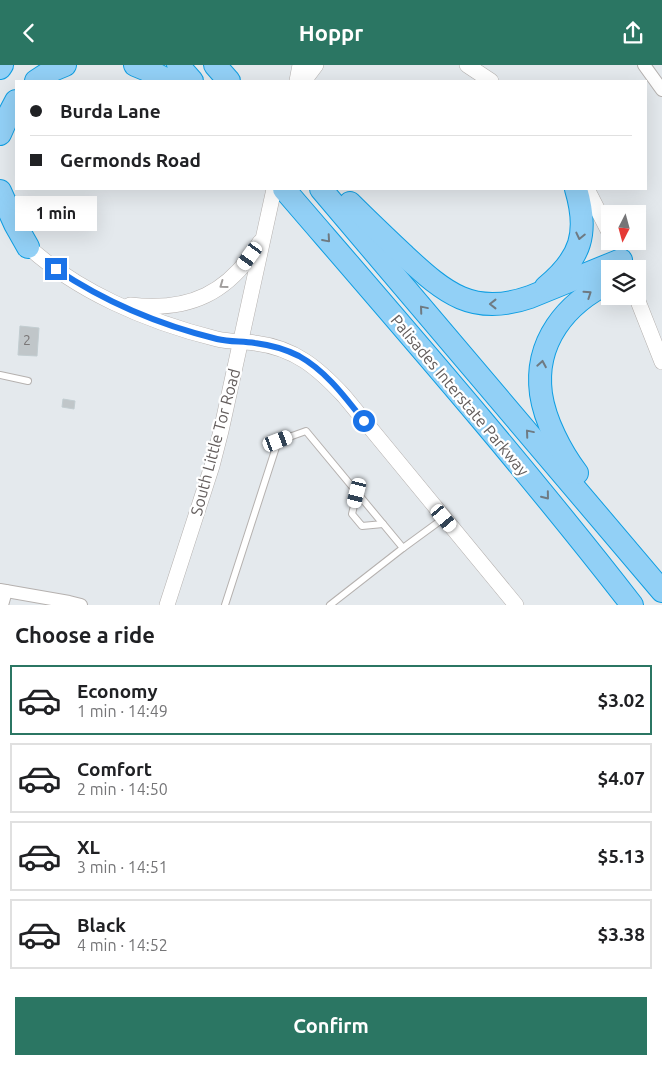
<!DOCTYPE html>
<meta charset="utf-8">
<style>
:root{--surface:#fff;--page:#f6f6f6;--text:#202124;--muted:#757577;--line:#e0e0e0;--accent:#2b7663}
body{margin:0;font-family:Ubuntu,sans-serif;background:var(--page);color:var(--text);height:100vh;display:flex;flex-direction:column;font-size:19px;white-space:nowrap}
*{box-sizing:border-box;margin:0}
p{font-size:16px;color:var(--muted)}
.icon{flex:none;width:28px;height:28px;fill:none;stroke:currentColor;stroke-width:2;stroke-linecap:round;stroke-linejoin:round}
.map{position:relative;height:540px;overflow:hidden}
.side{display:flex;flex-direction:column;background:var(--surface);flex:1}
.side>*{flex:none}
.banner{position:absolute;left:15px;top:15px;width:632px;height:110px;border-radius:0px;box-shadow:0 5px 20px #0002;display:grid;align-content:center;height:110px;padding:0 15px;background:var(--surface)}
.needle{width:32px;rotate:186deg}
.fabs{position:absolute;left:601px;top:140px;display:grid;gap:10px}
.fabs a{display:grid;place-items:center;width:45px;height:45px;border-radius:0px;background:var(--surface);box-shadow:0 5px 20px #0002;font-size:25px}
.end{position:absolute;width:22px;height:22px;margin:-11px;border:6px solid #1a73e8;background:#fff;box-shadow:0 0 0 2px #fff}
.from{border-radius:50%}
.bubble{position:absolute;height:35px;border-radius:0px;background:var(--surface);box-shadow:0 5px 20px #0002;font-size:16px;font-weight:700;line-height:35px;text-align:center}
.car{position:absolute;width:15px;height:30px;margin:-15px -8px;border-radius:6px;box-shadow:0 0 4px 1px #0007;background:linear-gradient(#fff 24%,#345 0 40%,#fff 0 76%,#345 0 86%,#fff 0)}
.banner b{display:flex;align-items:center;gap:18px;height:48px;font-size:19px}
.banner b+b{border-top:1px solid var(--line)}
.banner i{width:12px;height:12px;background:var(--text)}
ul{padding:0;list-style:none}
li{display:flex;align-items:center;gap:15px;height:70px;margin:0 10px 8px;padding:0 5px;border:2px solid var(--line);border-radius:0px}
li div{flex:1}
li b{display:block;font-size:19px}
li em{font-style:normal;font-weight:700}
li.current{border-color:var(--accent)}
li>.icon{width:45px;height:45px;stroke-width:1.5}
h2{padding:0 15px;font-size:22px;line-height:60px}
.button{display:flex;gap:10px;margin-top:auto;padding:10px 15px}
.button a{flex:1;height:58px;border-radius:0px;background:var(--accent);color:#fff;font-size:20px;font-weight:700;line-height:58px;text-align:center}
header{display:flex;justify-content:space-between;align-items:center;height:65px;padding:0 15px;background:var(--accent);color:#fff;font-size:22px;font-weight:700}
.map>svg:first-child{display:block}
</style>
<header><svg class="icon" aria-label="back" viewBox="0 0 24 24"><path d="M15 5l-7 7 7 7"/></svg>Hoppr<svg class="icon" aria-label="share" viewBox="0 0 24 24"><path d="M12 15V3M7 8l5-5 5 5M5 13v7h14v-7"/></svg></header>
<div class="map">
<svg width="662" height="540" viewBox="0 0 662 540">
<rect width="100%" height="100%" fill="#e4e9ed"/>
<g fill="#c0c6c9" stroke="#c2cdd1">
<polygon points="20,261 39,263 37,291 18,290"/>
<polygon points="63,334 75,336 74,344 62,342"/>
</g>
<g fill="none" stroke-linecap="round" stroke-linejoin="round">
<g stroke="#b5b1af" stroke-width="8">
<g id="service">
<polyline points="0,310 28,316"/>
<polyline points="357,428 352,449 362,461 383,459"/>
<polyline points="225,540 278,376 306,366 403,483"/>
<polyline points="330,540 403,483 444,453"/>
</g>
</g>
<g stroke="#b5b1af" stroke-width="14">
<g id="minor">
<polyline points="644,0 662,25"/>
<polyline points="0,525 69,537 81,540"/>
<polyline points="2,540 6,526"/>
</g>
</g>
<g stroke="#b5b1af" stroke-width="16">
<g id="tertiary">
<polyline points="467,0 491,16"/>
<polyline points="297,16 300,0"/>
<polyline points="304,16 316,0"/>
<polyline points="587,124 610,169"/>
<path d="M22,176C74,226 148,257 217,274C230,277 242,276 255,278C295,283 318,303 344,331L516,540"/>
<polyline points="636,231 662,297"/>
<path d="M130,240C190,247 229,228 260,177"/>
<polyline points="167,540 212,401 221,366 274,124"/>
</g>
</g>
<g stroke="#0f9ee2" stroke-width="24">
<g id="motorway">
<polyline points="135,0 152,7 169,16"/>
<polyline points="178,0 192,16"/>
<polyline points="215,0 229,16"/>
<polyline points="0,3 2,0"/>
<polyline points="36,16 53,5 65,0"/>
<polyline points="0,69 8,51 16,36"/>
<path d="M284,124C402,261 521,397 632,540"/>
<polyline points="321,124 662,526"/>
<polyline points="0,126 15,159 28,182"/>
<path d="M350,138C368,156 386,173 405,191C445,228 473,252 530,232L621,195"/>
<path d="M546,222C581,193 589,168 576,124"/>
<path d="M577,408C561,387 545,356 541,329C534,277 566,238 610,217"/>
</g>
</g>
<use href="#service" stroke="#fff" stroke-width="6"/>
<use href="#minor" stroke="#fff" stroke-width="12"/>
<use href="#tertiary" stroke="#fff" stroke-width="15"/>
<use href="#motorway" stroke="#92d0f6" stroke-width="22"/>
</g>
<defs><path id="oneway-chevron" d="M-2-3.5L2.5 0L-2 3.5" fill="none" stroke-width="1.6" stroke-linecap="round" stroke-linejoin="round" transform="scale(1.25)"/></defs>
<g stroke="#6f7a82">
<use href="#oneway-chevron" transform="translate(580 171) rotate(103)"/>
<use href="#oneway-chevron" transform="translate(327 174) rotate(49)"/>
<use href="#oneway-chevron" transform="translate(588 229) rotate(-34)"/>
<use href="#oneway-chevron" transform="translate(493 239) rotate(180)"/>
<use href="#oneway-chevron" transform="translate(423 244) rotate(-130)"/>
<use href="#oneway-chevron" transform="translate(542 299) rotate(-80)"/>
<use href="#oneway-chevron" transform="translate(529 368) rotate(-130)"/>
<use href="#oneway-chevron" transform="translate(546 431) rotate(51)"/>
</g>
<use stroke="#a19e9d" href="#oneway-chevron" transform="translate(223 220) rotate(144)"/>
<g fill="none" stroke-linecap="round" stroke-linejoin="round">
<path stroke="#1a73e8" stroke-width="6" d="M56,204C105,237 160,260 217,274C230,277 242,276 255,278C271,280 285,284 299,291C326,306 345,332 364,356"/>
</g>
<g text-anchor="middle" stroke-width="4.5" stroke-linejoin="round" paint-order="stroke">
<g font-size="14" fill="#7a7777">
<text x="27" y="280">2</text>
</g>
<g font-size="16" fill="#635d5c" stroke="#fff">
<text transform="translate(460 330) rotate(50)" y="6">Palisades Interstate Parkway</text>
<text transform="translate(215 377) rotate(-75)" y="6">South Little Tor Road</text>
</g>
</g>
</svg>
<div class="fabs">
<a><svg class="needle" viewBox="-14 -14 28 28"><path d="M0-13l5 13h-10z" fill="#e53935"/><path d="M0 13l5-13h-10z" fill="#757577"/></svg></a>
<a><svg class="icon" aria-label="layers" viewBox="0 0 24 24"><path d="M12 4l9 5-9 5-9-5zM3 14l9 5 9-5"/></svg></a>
</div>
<i class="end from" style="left:364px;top:356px"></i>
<i class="end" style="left:56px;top:204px"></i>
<div class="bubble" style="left:15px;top:131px;width:82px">1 min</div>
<i class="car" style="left:250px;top:191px;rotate:216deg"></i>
<i class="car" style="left:278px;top:376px;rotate:69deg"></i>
<i class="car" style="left:357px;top:428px;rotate:194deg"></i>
<i class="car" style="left:444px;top:453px;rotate:140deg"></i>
<div class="banner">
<b><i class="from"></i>Burda Lane</b>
<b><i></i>Germonds Road</b>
</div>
</div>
<section class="side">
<h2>Choose a ride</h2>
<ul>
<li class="current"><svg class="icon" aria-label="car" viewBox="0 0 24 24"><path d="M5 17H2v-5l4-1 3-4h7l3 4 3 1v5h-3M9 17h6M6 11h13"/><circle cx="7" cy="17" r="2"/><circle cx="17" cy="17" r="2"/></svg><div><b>Economy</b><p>1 min · 14:49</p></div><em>$3.02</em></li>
<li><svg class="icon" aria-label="car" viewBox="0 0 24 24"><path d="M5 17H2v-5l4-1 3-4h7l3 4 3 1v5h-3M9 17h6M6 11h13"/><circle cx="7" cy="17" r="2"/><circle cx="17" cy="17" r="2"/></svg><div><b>Comfort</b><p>2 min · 14:50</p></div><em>$4.07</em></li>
<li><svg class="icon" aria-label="car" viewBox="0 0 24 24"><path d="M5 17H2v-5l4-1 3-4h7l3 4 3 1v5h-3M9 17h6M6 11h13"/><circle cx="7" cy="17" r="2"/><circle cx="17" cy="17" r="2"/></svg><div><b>XL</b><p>3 min · 14:51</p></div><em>$5.13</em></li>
<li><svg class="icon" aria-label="car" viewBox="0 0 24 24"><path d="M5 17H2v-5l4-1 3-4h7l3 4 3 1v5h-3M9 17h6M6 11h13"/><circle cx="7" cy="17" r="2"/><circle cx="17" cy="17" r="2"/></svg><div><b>Black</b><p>4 min · 14:52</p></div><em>$3.38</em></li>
</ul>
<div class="button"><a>Confirm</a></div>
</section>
